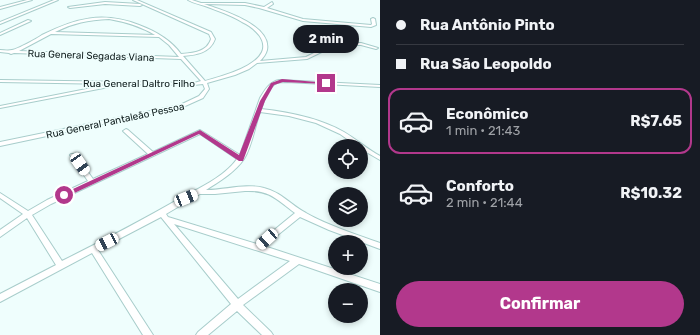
<!DOCTYPE html>
<html lang="pt">
<meta charset="utf-8">
<style>
:root{--surface:#171b24;--page:#242831;--text:#f1f3f6;--muted:#9ea1a6;--line:#363941;--accent:#b2388c}
body{margin:0;font-family:Rubik,sans-serif;background:var(--page);color:var(--text);height:100vh;display:flex;flex-direction:column;font-size:15px;white-space:nowrap}
*{box-sizing:border-box;margin:0}
p{font-size:13px;color:var(--muted)}
.icon{flex:none;width:22px;height:22px;fill:none;stroke:currentColor;stroke-width:2;stroke-linecap:round;stroke-linejoin:round}
.map{position:relative;flex:1;overflow:hidden}
.drawer{display:flex;flex-direction:column;background:var(--surface);width:320px}
.drawer>*{flex:none}
.banner{display:grid;align-content:center;height:88px;padding:0 16px;background:var(--surface)}
.buttons{position:absolute;left:328px;top:139px;display:grid;gap:8px}
.buttons a{display:grid;place-items:center;width:40px;height:40px;border-radius:50%;background:var(--surface);box-shadow:0 2px 6px #0003;font-size:20px}
.end{position:absolute;width:18px;height:18px;margin:-9px;border:5px solid #b2388c;background:#fff;box-shadow:0 0 0 2px #fff}
.from{border-radius:50%}
.bubble{position:absolute;height:28px;border-radius:14px;background:var(--surface);box-shadow:0 2px 6px #0003;font-size:13px;font-weight:700;line-height:28px;text-align:center}
.car{position:absolute;width:12px;height:24px;margin:-12px -6px;border-radius:5px;box-shadow:0 0 3px 1px #0007;background:linear-gradient(#fff 24%,#345 0 40%,#fff 0 76%,#345 0 86%,#fff 0)}
.banner b{display:flex;align-items:center;gap:14px;height:38px;font-size:15px}
.banner b+b{border-top:1px solid var(--line)}
.banner i{width:10px;height:10px;background:var(--text)}
ul{padding:0;list-style:none}
li{display:flex;align-items:center;gap:12px;height:66px;margin:0 8px 6px;padding:0 8px;border:2px solid transparent;border-radius:12px}
li div{flex:1}
li b{display:block;font-size:15px}
li em{font-style:normal;font-weight:700}
li.on{border-color:var(--accent)}
li>.icon{width:36px;height:36px;stroke-width:1.5}
.action{display:flex;gap:8px;margin-top:auto;padding:8px 16px}
.action a{flex:1;height:46px;border-radius:24px;background:var(--accent);color:#fff;font-size:16px;font-weight:700;line-height:46px;text-align:center}
main{display:flex;flex:1;min-height:0}
.map>svg:first-child{display:block}
</style>
<main>
<div class="map">
<svg width="380" height="335" viewBox="0 0 380 335">
<rect width="100%" height="100%" fill="#effefd"/>
<g fill="none" stroke-linecap="round" stroke-linejoin="round">
<g stroke="#a8cdcb" stroke-width="2">
<g id="minor">
<polygon points="27,0 32,0 0,9 0,7"/>
<polygon points="54,0 58,0 0,24 0,22"/>
<path d="M133,0H137L211,32L215,39C210,53 196,55 183,56L205,81C223,76 279,62 259,35C254,29 249,25 242,22C231,15 218,11 205,6C199,4 193,3 188,0H192L201,3H245L264,7L272,2L273,4L267,8L303,19L371,25L372,24L371,19L373,18L375,19L376,25L371,27L303,21L259,8L245,5L204,4C222,10 272,25 267,50C266,54 263,58 260,61L306,57L330,45L345,43H361L378,48L376,49L361,45H345L332,47L307,59L257,63L249,69L235,75L207,83L209,89L203,98L183,107L0,146V142L180,105L199,96L205,89L203,84L194,85L116,84V86H114L0,108V106L112,84L0,82V80L194,83L201,81L181,59L14,53L11,54L9,53L0,52V50C4,50 8,51 12,50C18,49 36,39 42,35C76,18 103,11 139,25C155,31 171,40 181,54C193,53 207,52 211,39L209,34ZM109,19C126,22 140,26 155,35L55,32C73,23 88,20 109,19ZM51,34L159,37L169,45L179,57L19,51Z"/>
<polygon points="105,2 140,4 142,5 140,6 105,4 70,8 68,7"/>
<polygon points="28,20 31,21 0,35 0,33"/>
<path d="M279,80L380,85V87L287,82C284,82 280,82 277,83C268,86 264,101 261,109C289,112 319,118 344,132C356,139 367,149 380,156V160L361,149V146H357L340,134L316,123L289,116L260,112C255,126 252,146 244,159C235,172 220,181 206,190C226,190 245,183 264,188C281,192 292,206 306,213C329,226 355,234 380,243V249L329,230L300,217L264,246L380,284V292L299,264L243,305L271,332L273,335H262L237,311L208,335H196L198,332L231,304L161,217L98,250L153,335H143L92,253L0,302V294L56,265L27,218L0,237V230L23,214L0,198V193L28,211L47,200L88,181L70,155L71,154H75L93,179L148,154L124,132L123,131L126,129L128,130L153,152L200,130L240,155L260,98C265,90 269,82 279,80ZM200,134L237,159C223,178 199,188 179,199C141,221 102,241 62,261L32,215L51,204ZM245,191C270,190 276,199 295,213L257,244L168,217L166,214L200,194H215ZM174,224L290,261L238,299Z"/>
</g>
</g>
<use href="#minor" fill="#fff" fill-rule="evenodd"/>
</g>
<polygon fill="#b2388c" points="282,79 328,83 326,84 283,82 274,85 265,101 243,161 239,161 199,134 66,197 61,197 60,195 200,130 239,155 260,101 271,83"/>
<g text-anchor="middle" stroke-width="3.5" stroke-linejoin="round" paint-order="stroke">
<g font-size="10" fill="#0f1d1d" stroke="#effefd">
<text transform="translate(91 55) rotate(2)" y="4">Rua General Segadas Viana</text>
<text x="139" y="87">Rua General Daltro Filho</text>
<text transform="translate(115 120) rotate(-12)" y="4">Rua General Pantaleão Pessoa</text>
</g>
</g>
</svg>
<div class="buttons">
<a><svg class="icon" aria-label="locate" viewBox="0 0 24 24"><circle cx="12" cy="12" r="6"/><path d="M12 2v4M12 18v4M2 12h4M18 12h4"/></svg></a>
<a><svg class="icon" aria-label="layers" viewBox="0 0 24 24"><path d="M12 4l9 5-9 5-9-5zM3 14l9 5 9-5"/></svg></a>
<a>+</a>
<a>−</a>
</div>
<i class="end from" style="left:64px;top:195px"></i>
<i class="end" style="left:326px;top:83px"></i>
<div class="bubble" style="left:293px;top:25px;width:66px">2 min</div>
<i class="car" style="left:80px;top:164px;rotate:145deg"></i>
<i class="car" style="left:186px;top:198px;rotate:68deg"></i>
<i class="car" style="left:267px;top:239px;rotate:228deg"></i>
<i class="car" style="left:107px;top:242px;rotate:243deg"></i>
</div>
<section class="drawer">
<div class="banner">
<b><i class="from"></i>Rua Antônio Pinto</b>
<b><i></i>Rua São Leopoldo</b>
</div>
<ul>
<li class="on"><svg class="icon" aria-label="car" viewBox="0 0 24 24"><path d="M5 17H2v-5l4-1 3-4h7l3 4 3 1v5h-3M9 17h6M6 11h13"/><circle cx="7" cy="17" r="2"/><circle cx="17" cy="17" r="2"/></svg><div><b>Econômico</b><p>1 min · 21:43</p></div><em>R$7.65</em></li>
<li><svg class="icon" aria-label="car" viewBox="0 0 24 24"><path d="M5 17H2v-5l4-1 3-4h7l3 4 3 1v5h-3M9 17h6M6 11h13"/><circle cx="7" cy="17" r="2"/><circle cx="17" cy="17" r="2"/></svg><div><b>Conforto</b><p>2 min · 21:44</p></div><em>R$10.32</em></li>
</ul>
<div class="action"><a>Confirmar</a></div>
</section>
</main>
